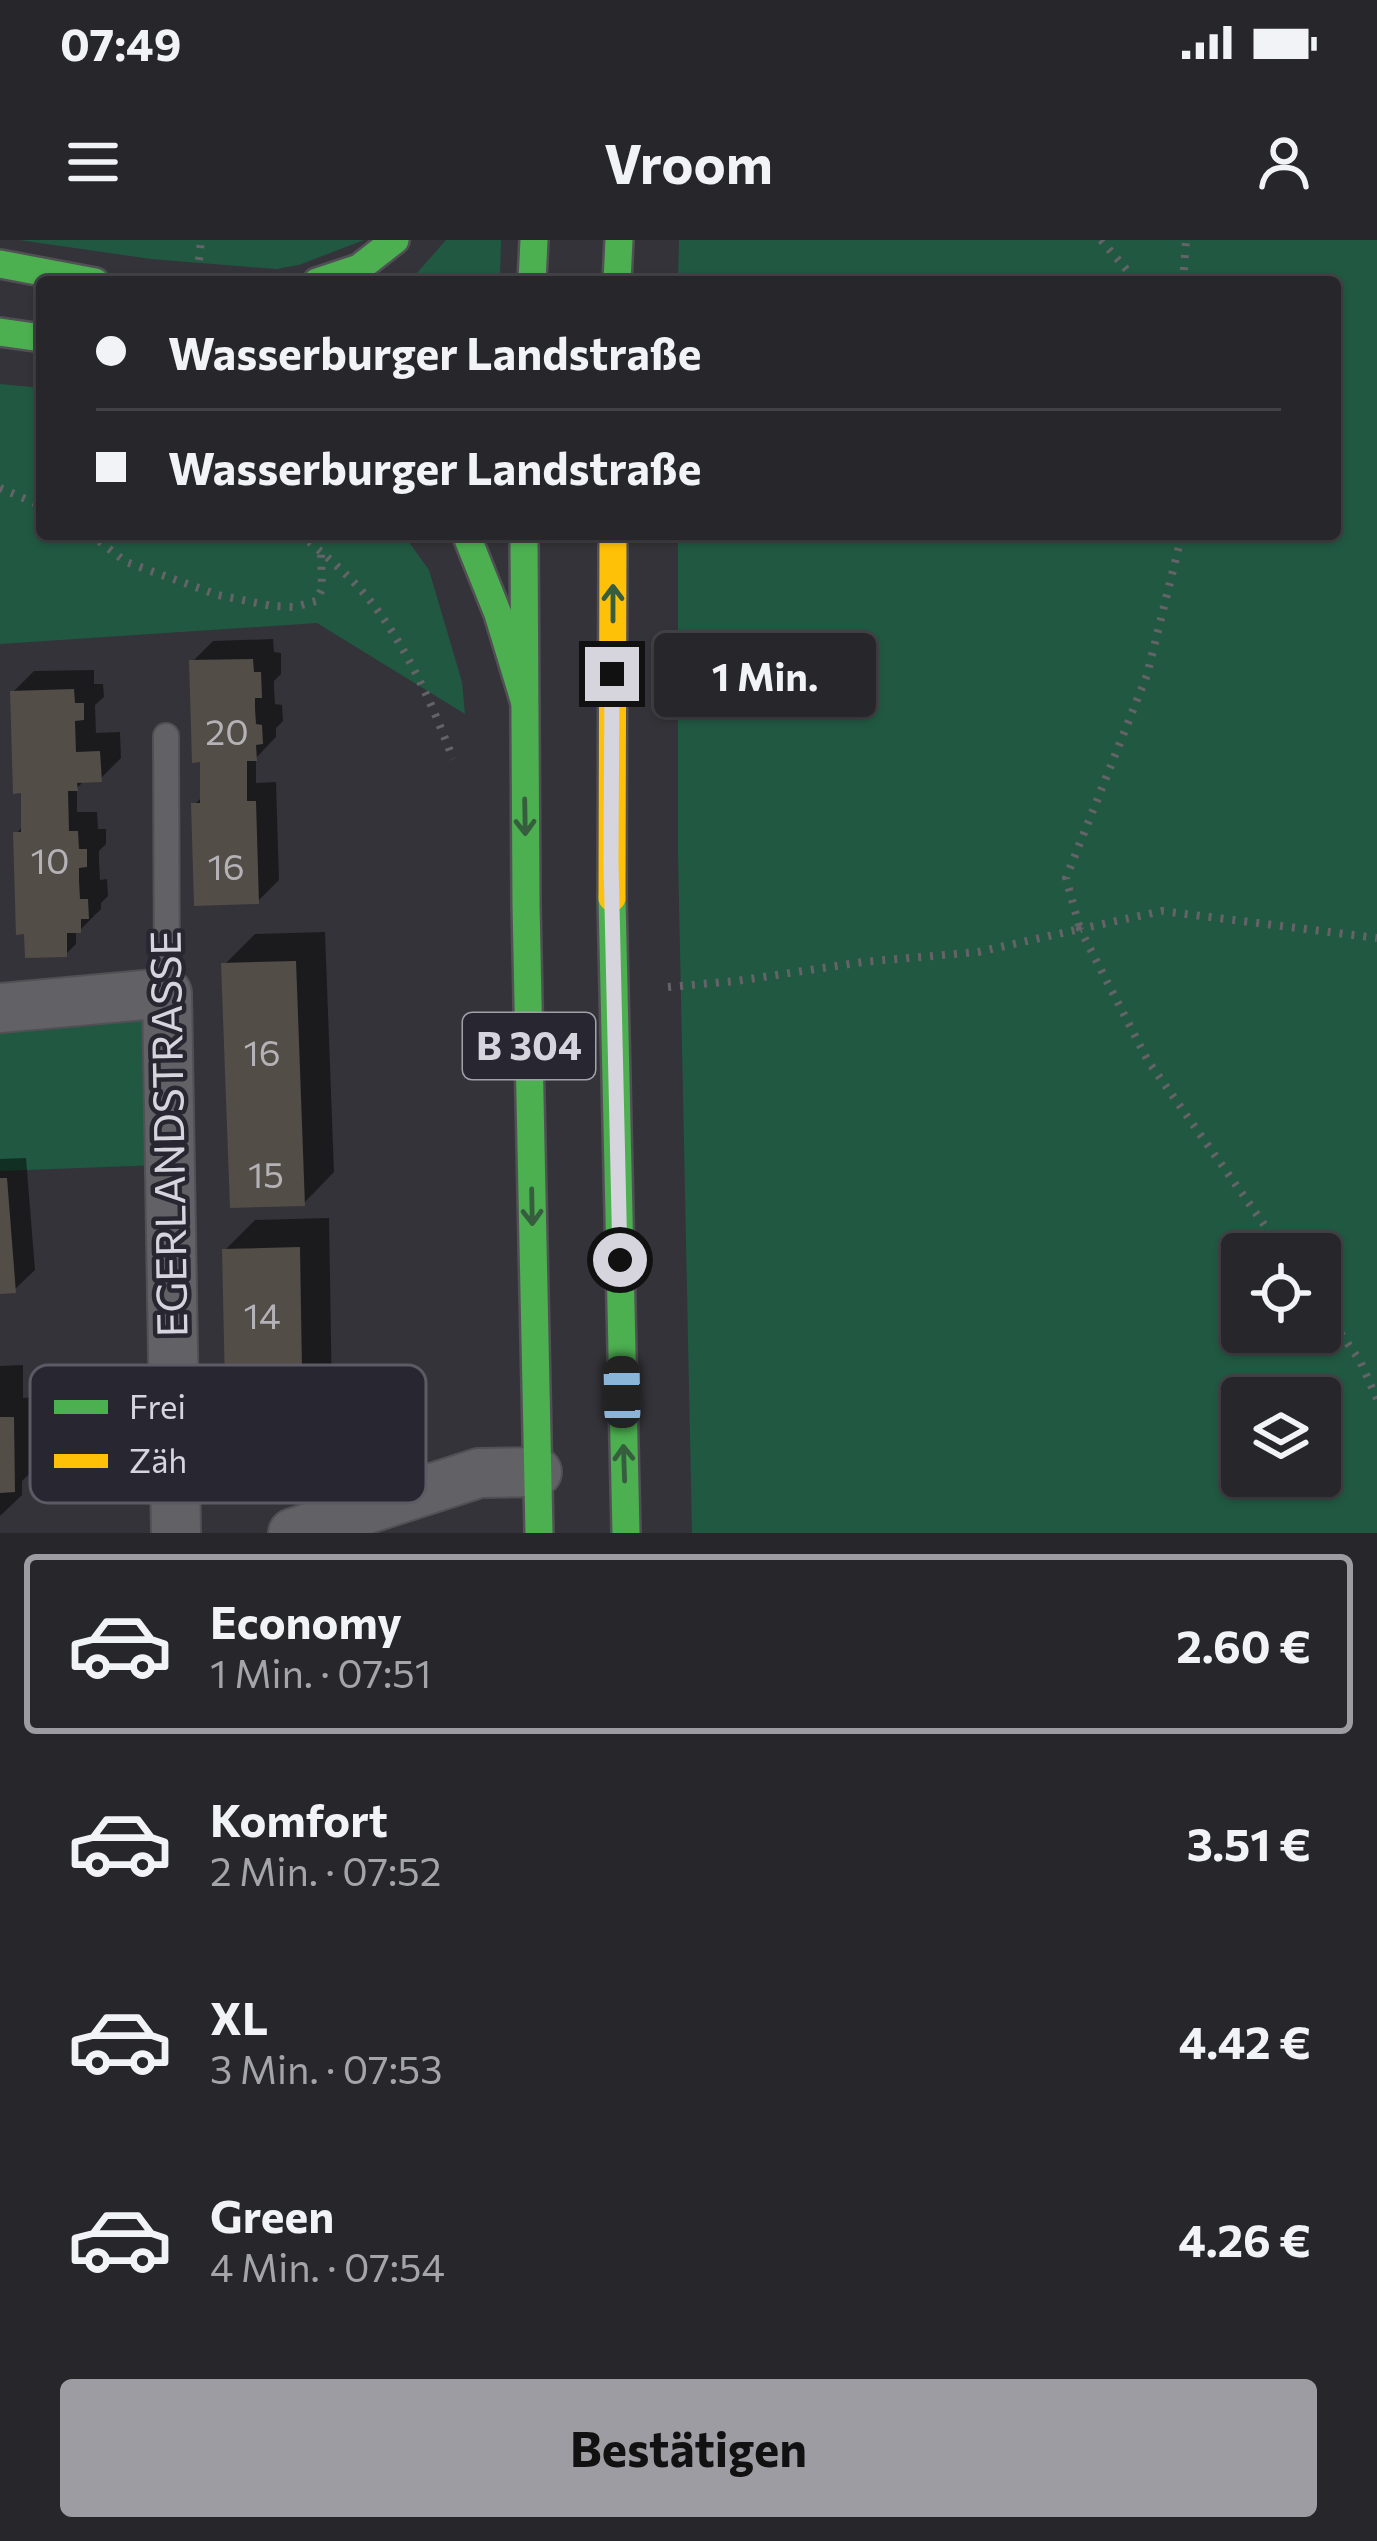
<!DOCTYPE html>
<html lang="de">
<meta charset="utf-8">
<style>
:root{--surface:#27262b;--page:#333237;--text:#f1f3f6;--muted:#a4a5a9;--line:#434347;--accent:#9d9ca3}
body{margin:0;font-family:Commissioner,sans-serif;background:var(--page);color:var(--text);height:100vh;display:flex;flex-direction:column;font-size:45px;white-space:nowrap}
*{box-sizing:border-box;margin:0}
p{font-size:39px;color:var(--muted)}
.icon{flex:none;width:66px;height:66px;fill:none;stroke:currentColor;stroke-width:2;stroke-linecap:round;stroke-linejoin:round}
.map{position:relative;height:1293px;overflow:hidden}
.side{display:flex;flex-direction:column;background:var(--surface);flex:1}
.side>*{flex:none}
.top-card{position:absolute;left:36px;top:36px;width:1305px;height:264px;border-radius:12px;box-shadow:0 3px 9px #0004,0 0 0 3px var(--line);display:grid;align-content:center;height:264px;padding:0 60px;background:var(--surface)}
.buttons{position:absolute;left:1221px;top:993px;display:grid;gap:24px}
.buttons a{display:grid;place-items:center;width:120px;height:120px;border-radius:12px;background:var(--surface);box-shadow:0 3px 9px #0004,0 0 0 3px var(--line);font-size:60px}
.end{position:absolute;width:54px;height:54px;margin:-27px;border:15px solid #d6d4dc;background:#111;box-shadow:0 0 0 6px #111}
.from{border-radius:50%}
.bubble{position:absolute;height:84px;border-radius:12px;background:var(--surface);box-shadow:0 3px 9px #0004,0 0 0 3px var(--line);font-size:39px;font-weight:700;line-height:84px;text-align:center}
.car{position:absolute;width:36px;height:72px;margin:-36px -18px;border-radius:15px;box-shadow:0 0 9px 3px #0007;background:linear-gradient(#222 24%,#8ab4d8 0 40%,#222 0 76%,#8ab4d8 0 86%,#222 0)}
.top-card b{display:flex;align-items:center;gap:42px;height:114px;font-size:45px}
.top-card b+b{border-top:3px solid var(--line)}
.top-card i{width:30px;height:30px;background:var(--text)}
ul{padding:21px 0 0;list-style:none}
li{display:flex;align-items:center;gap:36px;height:180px;margin:0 24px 18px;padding:0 36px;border:6px solid transparent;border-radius:12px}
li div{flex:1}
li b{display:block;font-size:45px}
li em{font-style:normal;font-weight:700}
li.on{border-color:var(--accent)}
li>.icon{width:108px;height:108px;stroke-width:1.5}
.action{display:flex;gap:24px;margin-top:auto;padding:24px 60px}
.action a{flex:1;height:138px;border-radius:12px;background:var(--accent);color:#111;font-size:48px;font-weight:700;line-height:138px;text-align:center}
.status{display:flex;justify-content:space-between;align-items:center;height:84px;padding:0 60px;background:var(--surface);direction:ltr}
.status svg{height:33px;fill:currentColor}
header{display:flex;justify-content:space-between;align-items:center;height:156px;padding:0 60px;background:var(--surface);font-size:54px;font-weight:700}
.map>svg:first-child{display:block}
</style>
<div class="status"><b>07:49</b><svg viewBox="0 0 49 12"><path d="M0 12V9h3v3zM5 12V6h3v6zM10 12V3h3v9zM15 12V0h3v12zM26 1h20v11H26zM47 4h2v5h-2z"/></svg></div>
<header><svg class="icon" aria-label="menu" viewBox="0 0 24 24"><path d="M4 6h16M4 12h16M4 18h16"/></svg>Vroom<svg class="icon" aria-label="person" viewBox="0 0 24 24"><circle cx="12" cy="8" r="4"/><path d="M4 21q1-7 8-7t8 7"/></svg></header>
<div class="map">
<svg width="1377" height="1293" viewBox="0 0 1377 1293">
<rect width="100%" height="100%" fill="#343339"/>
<g fill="#215842" fill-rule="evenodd">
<polygon points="19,0 364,0 299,25 276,29 151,19"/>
<polygon points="446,0 501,0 500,37 416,34"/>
<path d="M679,0H1377V1293H692L678,613V294H1335V42H678ZM1242,1014H1320V1092H1242ZM1242,1158H1320V1236H1242Z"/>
<polygon points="0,144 42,148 42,294 403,294 429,330 462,442 465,474 317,383 0,404"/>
<polygon points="151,779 159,925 0,931 0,788"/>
</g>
<g fill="#0007">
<polygon points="273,399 274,412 281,413 281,434 274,441 274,447 275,464 282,465 283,481 276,488 276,497 256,518 256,543 276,542 279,640 258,661 194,565 203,556 192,422 213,401"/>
<polygon points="94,430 94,444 103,444 104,457 95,465 96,493 120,492 121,518 100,539 85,540 77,548 77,572 97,572 98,589 106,589 106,604 99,611 99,619 100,640 107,639 108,656 101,663 101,669 80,690 76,690 76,704 66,714 16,594 24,585 13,452 34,431"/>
<polygon points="325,692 334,932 304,963 224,725 255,694"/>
<polygon points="26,918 35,1030 14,1050 0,1051 0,919"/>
<polygon points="329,978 332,1159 302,1189 225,1010 255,980"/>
<polygon points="23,1125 23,1158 33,1157 34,1229 22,1241 22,1255 0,1276 0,1126"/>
</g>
<g fill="#534d48">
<polygon points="253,419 254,432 261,432 262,458 255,458 255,469 256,484 262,485 263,504 256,505 257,521 247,521 247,561 256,561 259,664 194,666 191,563 200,563 200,522 192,523 189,420"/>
<polygon points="74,449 75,463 84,463 84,480 75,481 76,512 100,511 102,542 77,543 78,551 68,551 69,591 78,591 79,609 87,609 87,627 79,628 79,641 80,659 88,659 89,679 81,679 81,693 67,693 67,717 25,718 24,694 16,695 13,592 21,592 21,553 13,554 10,451"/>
<polygon points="296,721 305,966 230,968 221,723"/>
<polygon points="0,938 7,938 16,1053 0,1054"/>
<polygon points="300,1007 303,1192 226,1193 222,1009"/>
<polygon points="0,1177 14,1177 15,1252 0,1253"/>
</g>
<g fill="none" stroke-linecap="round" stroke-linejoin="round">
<g stroke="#515055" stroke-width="28">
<polyline id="lane" points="166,496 167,753"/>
</g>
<g stroke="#515055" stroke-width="52">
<g id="street">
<polyline points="0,768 167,753 176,1293"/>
<polyline points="293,1293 479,1233 537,1232"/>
</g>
</g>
<g stroke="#515055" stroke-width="32">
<g id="fast">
<polyline points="0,24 95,42"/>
<polyline points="317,42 359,28 395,0"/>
<polyline points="532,42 534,0"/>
<polyline points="617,42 619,0"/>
<polyline points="0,92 42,98"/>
<polyline points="466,294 498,374 524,460"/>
<polyline points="524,294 526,664 539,1293"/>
<polyline points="612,658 626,1293"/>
</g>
</g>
<g stroke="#515055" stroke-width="32">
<polyline id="slow" points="612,658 613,294"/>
</g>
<g stroke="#646367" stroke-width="8" stroke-dasharray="3 9" stroke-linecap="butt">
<polyline points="1101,0 1133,37 1134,42"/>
<polyline points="199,20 201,0"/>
<polyline points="1183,42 1186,0"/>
<polyline points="0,248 42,266"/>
<polyline points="90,294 126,322 218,355 272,366 295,367 316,361 322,349 321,312"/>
<path d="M300,294C326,316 354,339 375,367C409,412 433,466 453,519"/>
<polyline points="668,747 736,741 863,722 978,712 1080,689 1066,638 1147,435 1182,294"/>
<polyline points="1285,1014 1148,821 1080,689 1162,671 1377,698"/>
<polyline points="1320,1064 1360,1121 1377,1159"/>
</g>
<use href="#lane" stroke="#626166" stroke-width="24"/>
<use href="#street" stroke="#626166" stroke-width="48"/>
<use href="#fast" stroke="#4caf50" stroke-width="27"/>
<use href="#slow" stroke="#ffc107" stroke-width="27"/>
</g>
<circle fill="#419374" cx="304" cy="1247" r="16"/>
<defs><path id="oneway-shaft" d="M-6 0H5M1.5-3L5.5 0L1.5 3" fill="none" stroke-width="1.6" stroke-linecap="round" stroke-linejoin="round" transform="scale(3)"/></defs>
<g stroke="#365d3d">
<use href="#oneway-shaft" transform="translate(613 363) rotate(-90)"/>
<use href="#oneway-shaft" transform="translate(525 577) rotate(89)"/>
<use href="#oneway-shaft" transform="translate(532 967) rotate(89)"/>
<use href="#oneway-shaft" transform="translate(624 1223) rotate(-92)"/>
</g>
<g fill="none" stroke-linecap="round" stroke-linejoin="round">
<polyline stroke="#d6d4dc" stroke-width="15" points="612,434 611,622 620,1020"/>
</g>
<g text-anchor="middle" stroke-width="9" stroke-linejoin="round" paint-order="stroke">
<g font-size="36" fill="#b5b2b7">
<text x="227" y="505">20</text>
<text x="50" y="634">10</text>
<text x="226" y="640">16</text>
<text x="262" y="826">16</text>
<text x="266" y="948">15</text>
<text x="262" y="1089">14</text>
</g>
<rect fill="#282631" stroke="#a2a0a9" stroke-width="3" x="463" y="773" width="132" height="66" rx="9"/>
<g font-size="39" font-weight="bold" fill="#d6d4dc">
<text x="529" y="820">B 304</text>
</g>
<g font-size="42" fill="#d6d4dc" stroke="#282631">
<text transform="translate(169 894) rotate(-91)" y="15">EGERLANDSTRASSE</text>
</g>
</g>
<rect x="30" y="1125" width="396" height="138" rx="18" fill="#282631" stroke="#5c5a64" stroke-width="3"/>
<rect x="54" y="1160" width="54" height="14" fill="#4caf50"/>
<rect x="54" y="1214" width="54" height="14" fill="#ffc107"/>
<g font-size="33" fill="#d6d4dc">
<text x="129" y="1179">Frei</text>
<text x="129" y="1233">Zäh</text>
</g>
</svg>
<div class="buttons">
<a><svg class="icon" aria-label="locate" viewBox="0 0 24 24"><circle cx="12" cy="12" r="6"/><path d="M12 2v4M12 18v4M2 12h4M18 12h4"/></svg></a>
<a><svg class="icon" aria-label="layers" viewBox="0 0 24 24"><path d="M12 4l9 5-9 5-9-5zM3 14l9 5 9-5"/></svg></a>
</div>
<i class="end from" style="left:620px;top:1020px"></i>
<i class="end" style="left:612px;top:434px"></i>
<div class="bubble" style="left:654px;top:393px;width:222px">1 Min.</div>
<i class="car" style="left:622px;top:1152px;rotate:359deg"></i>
<div class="top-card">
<b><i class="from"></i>Wasserburger Landstraße</b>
<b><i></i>Wasserburger Landstraße</b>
</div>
</div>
<section class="side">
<ul>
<li class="on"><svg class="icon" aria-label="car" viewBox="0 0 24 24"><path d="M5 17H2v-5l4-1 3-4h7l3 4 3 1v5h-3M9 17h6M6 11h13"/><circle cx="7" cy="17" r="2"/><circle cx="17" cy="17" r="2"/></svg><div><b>Economy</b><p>1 Min. · 07:51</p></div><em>2.60 €</em></li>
<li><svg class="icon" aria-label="car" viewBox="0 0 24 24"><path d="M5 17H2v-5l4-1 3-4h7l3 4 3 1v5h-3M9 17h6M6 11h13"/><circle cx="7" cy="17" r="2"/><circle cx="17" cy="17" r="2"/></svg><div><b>Komfort</b><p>2 Min. · 07:52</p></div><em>3.51 €</em></li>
<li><svg class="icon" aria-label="car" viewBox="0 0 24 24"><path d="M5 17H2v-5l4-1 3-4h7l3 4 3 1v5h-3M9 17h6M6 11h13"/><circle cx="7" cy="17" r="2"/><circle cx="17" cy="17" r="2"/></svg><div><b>XL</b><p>3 Min. · 07:53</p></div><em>4.42 €</em></li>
<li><svg class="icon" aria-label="car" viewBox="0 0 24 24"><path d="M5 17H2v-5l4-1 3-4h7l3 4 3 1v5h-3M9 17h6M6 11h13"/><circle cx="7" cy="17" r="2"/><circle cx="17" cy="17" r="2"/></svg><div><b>Green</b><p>4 Min. · 07:54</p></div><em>4.26 €</em></li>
</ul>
<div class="action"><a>Bestätigen</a></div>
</section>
